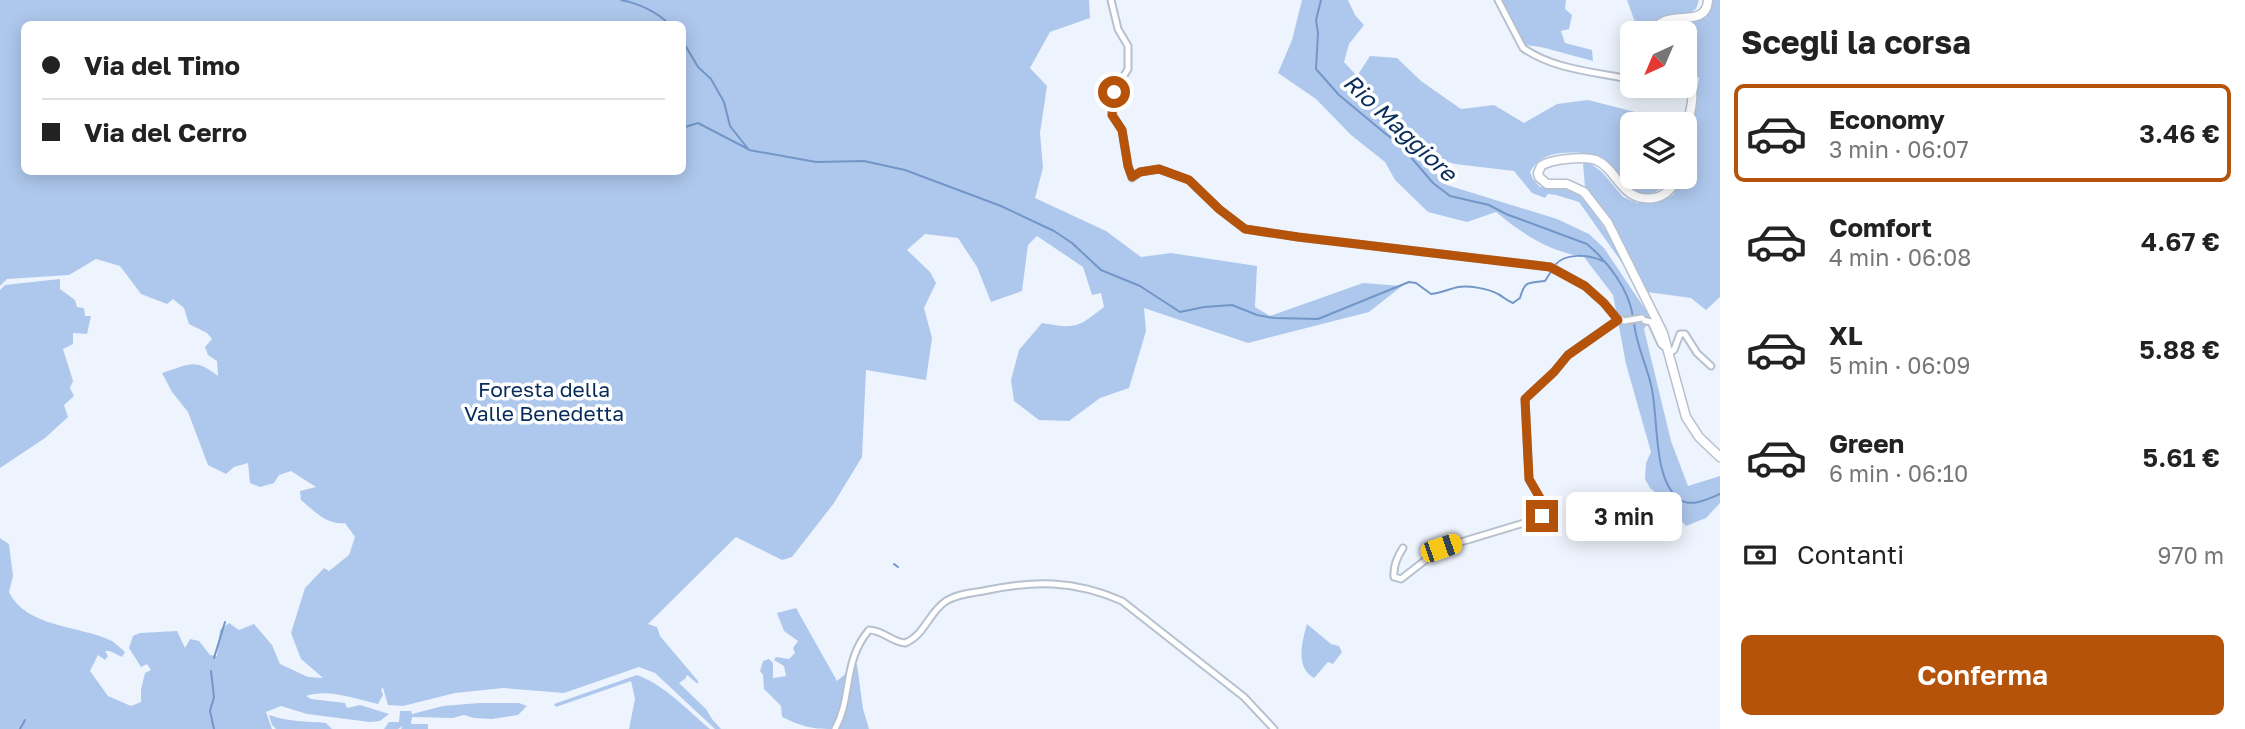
<!DOCTYPE html>
<html lang="it">
<meta charset="utf-8">
<style>
:root{--surface:#fff;--page:#f6f6f6;--text:#222;--muted:#767676;--line:#e0e0e0;--accent:#b45309}
body{margin:0;font-family:"Golos Text",sans-serif;background:var(--page);color:var(--text);height:100vh;display:flex;flex-direction:column;font-size:26px;white-space:nowrap}
*{box-sizing:border-box;margin:0}
p{font-size:23px;color:var(--muted)}
.icon{flex:none;width:38px;height:38px;fill:none;stroke:currentColor;stroke-width:2;stroke-linecap:round;stroke-linejoin:round}
.map{position:relative;flex:1;overflow:hidden}
.sheet{display:flex;flex-direction:column;background:var(--surface);width:525px}
.sheet>*{flex:none}
.guide{position:absolute;left:21px;top:21px;width:665px;height:154px;border-radius:10px;box-shadow:0 4px 18px #0003;display:grid;align-content:center;height:154px;padding:0 21px;background:var(--surface)}
.needle{width:46px;rotate:224deg}
.buttons{position:absolute;left:1620px;top:21px;display:grid;gap:14px}
.buttons a{display:grid;place-items:center;width:77px;height:77px;border-radius:10px;background:var(--surface);box-shadow:0 4px 18px #0003;font-size:35px}
.end{position:absolute;width:32px;height:32px;margin:-16px;border:9px solid #b45309;background:#fff;box-shadow:0 0 0 4px #fff}
.from{border-radius:50%}
.bubble{position:absolute;height:49px;border-radius:10px;background:var(--surface);box-shadow:0 4px 18px #0003;font-size:23px;font-weight:600;line-height:49px;text-align:center}
.car{position:absolute;width:21px;height:42px;margin:-21px -10px;border-radius:9px;box-shadow:0 0 5px 2px #0007;background:linear-gradient(#f5c518 24%,#345 0 40%,#f5c518 0 76%,#345 0 86%,#f5c518 0)}
.guide b{display:flex;align-items:center;gap:24px;height:66px;font-size:26px}
.guide b+b{border-top:2px solid var(--line)}
.guide i{width:18px;height:18px;background:var(--text)}
ul{padding:0;list-style:none}
li{display:flex;align-items:center;gap:21px;height:98px;margin:0 14px 10px;padding:0 7px;border:4px solid transparent;border-radius:10px}
li div{flex:1}
li b{display:block;font-size:26px}
li em{font-style:normal;font-weight:600}
li.current{border-color:var(--accent)}
li>.icon{width:63px;height:63px;stroke-width:1.5}
h2{padding:0 21px;font-size:32px;line-height:84px}
.pay{display:flex;align-items:center;gap:18px;height:77px;padding:0 21px;font-size:26px}
.pay p{margin-inline-start:auto}
.action{display:flex;gap:14px;margin-top:auto;padding:14px 21px}
.action a{flex:1;height:80px;border-radius:10px;background:var(--accent);color:#fff;font-size:28px;font-weight:600;line-height:80px;text-align:center}
main{display:flex;flex:1;min-height:0}
.map>svg:first-child{display:block}
</style>
<main>
<div class="map">
<svg width="1720" height="729" viewBox="0 0 1720 729">
<rect width="100%" height="100%" fill="#eef4fd"/>
<g fill="#aec8ed" fill-rule="evenodd">
<path d="M0,0H1089L1090,18L1050,32L1030,68L1047,86L1040,133L1043,168L1035,198L1106,231L1141,257L1171,253L1257,266L1255,307L1270,316L1363,283L1402,286L1369,312L1248,343L1144,308L1146,331L1129,388L1100,398L1069,421L1039,420L1014,401L1011,380L1019,350L1042,323C1076,329 1077,328 1104,307L1101,293L1092,295L1083,267L1037,236L1028,245L1022,291L991,302L977,267L958,238L925,234L907,250L930,272L936,283L924,308L932,338L926,380L866,370L862,457L834,503L792,557L782,560L736,537L648,624L657,627L660,636L698,681V684L687,675L685,679L679,683L706,709L712,719L721,729H715L655,673L639,667L564,693L503,688L455,693L403,706L388,705L383,688L381,689L383,695L378,704C356,699 328,688 306,696L311,699L345,703L347,708L360,705L389,714L380,721L370,722L307,714L281,706L266,712L272,729H0V538L9,544L13,576L9,592C26,628 79,625 112,641C116,644 121,648 125,652L122,657L110,651H105L108,656L105,660L98,655L90,671L108,696L131,706L141,702V690L145,673L151,670L147,664L141,667L129,648L133,636L140,633L177,631L185,648L190,639L199,641L210,655L217,656L220,630L229,623L239,630L254,624L272,645L280,664L308,677L323,678L301,659L291,633L305,588L324,568L329,571L349,555L355,537L345,523C327,525 315,512 301,500L300,491L316,487L291,471L279,475L274,483L260,487L250,483L248,463L234,467L226,474L208,465L188,412L172,392L162,373C189,365 194,357 218,376L217,361L208,355L205,347L212,339L207,333L189,324L184,308L173,299L167,304L141,294L120,266L96,259L69,275L7,279L0,286ZM24,24H682V172H24Z"/>
<path d="M1302,0H1348L1355,15L1364,25L1349,44L1344,62L1357,76L1370,56L1397,58L1421,81L1461,109L1494,105L1524,123L1557,104L1588,100L1635,112L1655,120L1683,123V124H1633V177H1672C1642,215 1626,179 1603,161C1592,152 1574,152 1561,153C1546,155 1538,159 1530,172L1533,179L1540,187C1550,187 1563,186 1573,191C1592,201 1619,253 1630,274L1579,202L1556,195L1548,194L1545,198L1532,193L1514,171L1455,164L1434,158L1431,168L1447,185L1557,219L1589,234L1604,248L1651,318L1644,329L1671,441L1688,486L1720,476V503L1706,518L1686,526L1662,498L1650,488L1645,479L1646,463L1651,452L1626,364L1613,295L1584,257C1548,251 1524,235 1496,212L1467,222L1428,212L1395,180L1385,162L1351,135L1316,99L1278,73L1292,40Z"/>
<polygon points="1498,0 1566,0 1565,9 1572,15 1569,29 1561,31 1565,43 1592,50 1593,61 1541,47 1518,44"/>
<polygon points="1627,0 1699,0 1696,9 1688,14 1662,17 1646,30 1636,25"/>
<polygon points="1709,0 1720,0 1720,297 1706,310 1691,298 1647,292 1607,216 1585,187 1583,164 1587,161 1602,172 1623,197 1637,203 1660,202 1673,195 1683,177 1685,177 1685,153 1699,78 1685,67 1685,33 1652,33 1669,21 1696,19"/>
<polygon points="60,279 60,289 75,300 77,307 84,308 85,316 91,316 87,334 73,333 73,344 63,349 73,381 70,388 74,396 64,405 68,417 45,438 0,468 0,290 5,285"/>
<path d="M796,608L837,681L857,664L863,709L869,729H838L839,725L835,723L832,729C810,729 801,726 782,717L781,706L764,689L763,675L760,671L763,661L769,659L773,663V678L786,676L784,666L774,660L776,657L789,659L795,653L793,648L798,641L784,631L777,613Z"/>
<path d="M1307,624L1331,644L1339,646L1342,652L1333,664L1328,662L1314,678C1295,667 1302,642 1307,624Z"/>
<path d="M637,675C665,685 687,710 710,729H629L635,699L631,681L556,707L554,704Z"/>
<polygon points="479,703 519,703 527,706 518,715 492,719 474,718 464,715 453,718 412,717 411,724 428,724 428,729 401,729 403,726 398,729 384,729 389,722 399,722 400,711 411,711 412,714 443,706"/>
<path d="M269,715C288,722 307,721 326,723L332,729H276L272,725Z"/>
</g>
<g fill="none" stroke-linecap="round" stroke-linejoin="round">
<g stroke="#7296c8" stroke-width="2">
<path d="M621,0C638,3 657,12 669,24"/>
<path d="M1321,0L1316,20L1318,33L1316,69L1339,95L1404,149L1433,183L1450,196L1489,205L1506,214L1587,244C1608,262 1629,289 1633,317"/>
<path d="M682,40L698,67L711,79L724,102L730,126L749,150L816,162L864,161L905,170L1001,206L1054,231L1072,243L1101,270L1140,286L1180,312L1204,307L1232,305L1257,315L1274,318L1318,319L1409,282L1416,283L1431,294C1441,293 1449,289 1458,287C1469,285 1489,289 1498,294C1504,297 1507,301 1513,303L1520,298C1525,280 1528,283 1545,281L1552,270"/>
<polyline points="682,128 698,123 748,149"/>
<path d="M1555,265C1566,252 1589,255 1603,261"/>
<path d="M1634,322C1636,345 1646,363 1651,385C1659,416 1652,479 1679,499C1690,508 1708,499 1720,494"/>
<polyline points="894,564 898,567"/>
<polyline points="214,658 225,622"/>
<polyline points="211,671 214,697 210,711 214,729"/>
<polyline points="20,729 25,720"/>
</g>
<g stroke="#b7c0ce" stroke-width="9">
<g id="street">
<polyline points="1111,0 1118,29 1128,46 1128,69 1114,92 1112,115 1122,130 1128,166 1132,178 1140,172 1159,169 1189,180 1219,209 1245,229 1298,237 1551,267 1585,286 1604,303 1618,320 1629,320"/>
<path d="M1498,0L1523,48C1554,70 1597,72 1633,80"/>
<polyline points="1638,319 1651,322 1661,344 1667,349"/>
<polyline points="1669,353 1674,350 1680,334 1685,334 1697,353 1711,366"/>
<path d="M1403,548C1397,557 1393,566 1394,577L1401,579L1441,548L1534,520L1542,516L1545,511L1544,505L1529,479L1525,399L1554,372L1568,355L1618,320"/>
<path d="M835,729C853,696 842,662 869,630C883,630 891,642 905,643C925,635 929,612 946,601C957,594 971,593 983,591C1034,580 1074,580 1122,601L1244,697L1274,729"/>
</g>
</g>
<g stroke="#b7c0ce" stroke-width="11">
<g id="secondary">
<path d="M1649,33C1655,28 1660,22 1668,20C1683,16 1707,23 1708,0"/>
<path d="M1685,76C1700,90 1688,117 1685,135"/>
<path d="M1677,177C1673,187 1666,196 1654,198C1621,203 1618,169 1596,160C1584,156 1551,159 1541,166L1538,173L1539,177L1547,184H1567L1584,192L1608,223L1663,333L1686,417L1699,437L1720,457"/>
</g>
</g>
<use href="#street" stroke="#fff" stroke-width="5"/>
<use href="#secondary" stroke="#fff" stroke-width="8"/>
<g stroke="#b7c0ce" stroke-width="9" stroke-linecap="butt">
<polyline id="street-bridge" points="1624,321 1642,318"/>
</g>
<use href="#street-bridge" stroke="#fff" stroke-width="5"/>
</g>
<g fill="none" stroke-linecap="round" stroke-linejoin="round">
<polyline stroke="#b45309" stroke-width="9" points="1114,92 1112,115 1122,130 1128,166 1132,177 1140,172 1159,169 1189,180 1219,209 1245,229 1298,237 1550,267 1585,286 1604,303 1618,320 1568,355 1554,372 1525,399 1529,479 1544,505 1545,511 1542,516"/>
</g>
<g text-anchor="middle" stroke-width="7" stroke-linejoin="round" paint-order="stroke">
<g font-size="21" fill="#082c5a" stroke="#fff">
<text x="544" y="397">Foresta della<tspan x="544" dy="24">Valle Benedetta</tspan></text>
</g>
<g font-size="23" font-style="italic" fill="#092d5b" stroke="#fff">
<text transform="translate(1400 128) rotate(43)" y="8">Rio Maggiore</text>
</g>
</g>
</svg>
<div class="buttons">
<a><svg class="needle" viewBox="-14 -14 28 28"><path d="M0-13l5 13h-10z" fill="#e53935"/><path d="M0 13l5-13h-10z" fill="#767676"/></svg></a>
<a><svg class="icon" aria-label="layers" viewBox="0 0 24 24"><path d="M12 4l9 5-9 5-9-5zM3 14l9 5 9-5"/></svg></a>
</div>
<i class="end from" style="left:1114px;top:92px"></i>
<i class="end" style="left:1542px;top:516px"></i>
<div class="bubble" style="left:1566px;top:492px;width:116px">3 min</div>
<i class="car" style="left:1441px;top:548px;rotate:71deg"></i>
<div class="guide">
<b><i class="from"></i>Via del Timo</b>
<b><i></i>Via del Cerro</b>
</div>
</div>
<section class="sheet">
<h2>Scegli la corsa</h2>
<ul>
<li class="current"><svg class="icon" aria-label="car" viewBox="0 0 24 24"><path d="M5 17H2v-5l4-1 3-4h7l3 4 3 1v5h-3M9 17h6M6 11h13"/><circle cx="7" cy="17" r="2"/><circle cx="17" cy="17" r="2"/></svg><div><b>Economy</b><p>3 min · 06:07</p></div><em>3.46 €</em></li>
<li><svg class="icon" aria-label="car" viewBox="0 0 24 24"><path d="M5 17H2v-5l4-1 3-4h7l3 4 3 1v5h-3M9 17h6M6 11h13"/><circle cx="7" cy="17" r="2"/><circle cx="17" cy="17" r="2"/></svg><div><b>Comfort</b><p>4 min · 06:08</p></div><em>4.67 €</em></li>
<li><svg class="icon" aria-label="car" viewBox="0 0 24 24"><path d="M5 17H2v-5l4-1 3-4h7l3 4 3 1v5h-3M9 17h6M6 11h13"/><circle cx="7" cy="17" r="2"/><circle cx="17" cy="17" r="2"/></svg><div><b>XL</b><p>5 min · 06:09</p></div><em>5.88 €</em></li>
<li><svg class="icon" aria-label="car" viewBox="0 0 24 24"><path d="M5 17H2v-5l4-1 3-4h7l3 4 3 1v5h-3M9 17h6M6 11h13"/><circle cx="7" cy="17" r="2"/><circle cx="17" cy="17" r="2"/></svg><div><b>Green</b><p>6 min · 06:10</p></div><em>5.61 €</em></li>
</ul>
<div class="pay"><svg class="icon" aria-label="cash" viewBox="0 0 24 24"><path d="M3 7h18v10H3z"/><circle cx="12" cy="12" r="2"/></svg>Contanti<p>970 m</p></div>
<div class="action"><a>Conferma</a></div>
</section>
</main>
